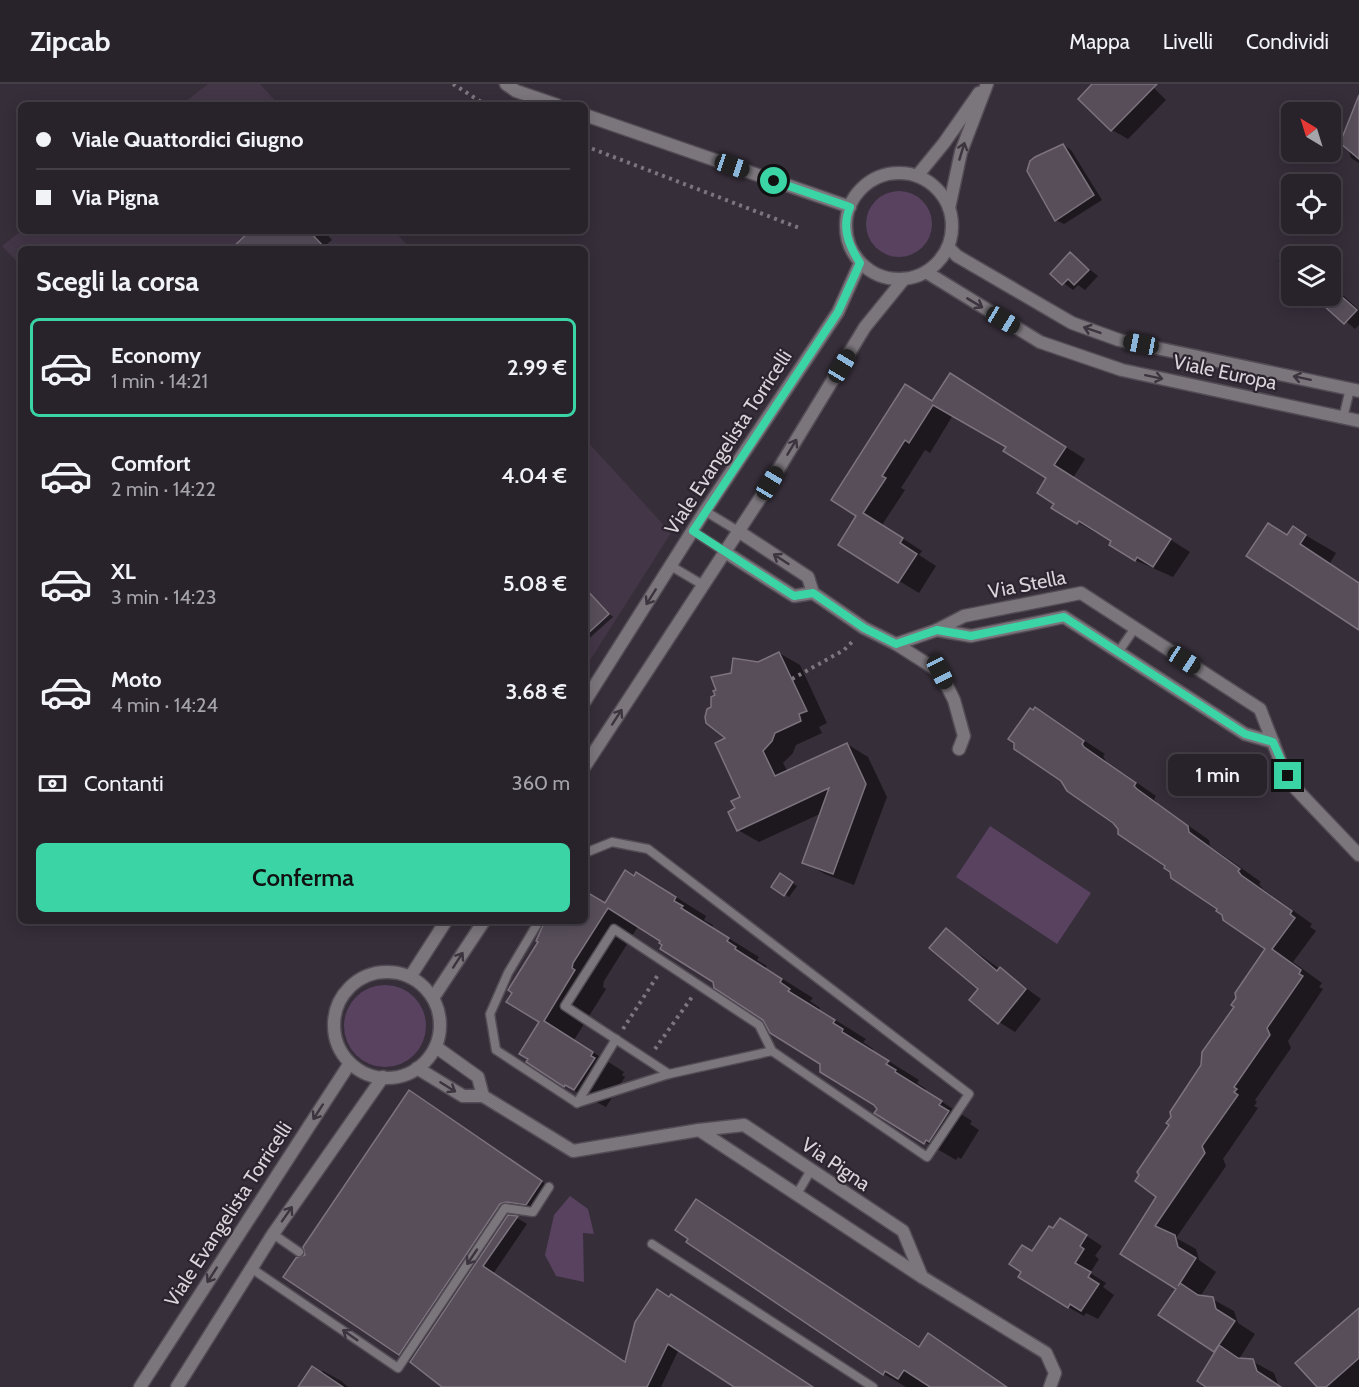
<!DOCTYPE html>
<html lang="it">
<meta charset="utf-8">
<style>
:root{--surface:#28222b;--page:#342f37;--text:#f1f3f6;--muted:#a5a4a9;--line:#443f47;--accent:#3ad4a5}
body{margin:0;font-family:Cabin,sans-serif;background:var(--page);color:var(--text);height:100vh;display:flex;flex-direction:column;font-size:22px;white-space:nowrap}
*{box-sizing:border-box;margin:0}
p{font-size:20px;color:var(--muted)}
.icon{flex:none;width:33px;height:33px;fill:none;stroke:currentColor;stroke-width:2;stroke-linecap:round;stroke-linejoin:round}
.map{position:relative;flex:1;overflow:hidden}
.panel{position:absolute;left:18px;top:162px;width:570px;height:678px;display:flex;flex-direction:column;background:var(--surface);border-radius:9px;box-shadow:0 3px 15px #0003,0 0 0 2px var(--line)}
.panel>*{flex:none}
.banner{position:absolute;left:18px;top:18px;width:570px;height:132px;border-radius:9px;box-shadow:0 3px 15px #0003,0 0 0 2px var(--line);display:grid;align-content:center;height:132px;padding:0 18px;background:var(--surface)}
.needle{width:39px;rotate:322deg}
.fabs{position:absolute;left:1281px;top:18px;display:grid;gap:12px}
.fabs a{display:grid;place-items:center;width:60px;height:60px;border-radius:9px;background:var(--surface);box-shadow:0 3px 15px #0003,0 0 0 2px var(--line);font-size:30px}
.end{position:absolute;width:27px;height:27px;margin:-14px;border:8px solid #3ad4a5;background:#111;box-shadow:0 0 0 3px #111}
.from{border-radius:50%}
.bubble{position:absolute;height:42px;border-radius:9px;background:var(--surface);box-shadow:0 3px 15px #0003,0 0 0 2px var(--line);font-size:20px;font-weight:600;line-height:42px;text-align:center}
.car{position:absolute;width:18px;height:36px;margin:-18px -9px;border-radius:8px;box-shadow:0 0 4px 2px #0007;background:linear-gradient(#222 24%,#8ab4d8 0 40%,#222 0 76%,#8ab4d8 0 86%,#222 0)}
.banner b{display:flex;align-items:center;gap:21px;height:57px;font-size:22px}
.banner b+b{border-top:2px solid var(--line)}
.banner i{width:15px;height:15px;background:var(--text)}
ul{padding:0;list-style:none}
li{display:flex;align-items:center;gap:18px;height:99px;margin:0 12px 9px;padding:0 6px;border:3px solid transparent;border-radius:9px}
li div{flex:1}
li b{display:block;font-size:22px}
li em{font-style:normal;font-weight:600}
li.selected{border-color:var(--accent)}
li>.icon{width:54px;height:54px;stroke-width:1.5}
h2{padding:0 18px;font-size:27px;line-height:72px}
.pay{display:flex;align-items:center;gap:15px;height:66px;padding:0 18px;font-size:22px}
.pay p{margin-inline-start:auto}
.action{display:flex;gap:12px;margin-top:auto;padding:12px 18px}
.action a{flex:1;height:69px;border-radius:9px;background:var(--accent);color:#111;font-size:24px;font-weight:600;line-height:69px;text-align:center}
header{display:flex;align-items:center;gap:36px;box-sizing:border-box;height:84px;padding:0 30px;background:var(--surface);border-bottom:2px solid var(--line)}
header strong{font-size:28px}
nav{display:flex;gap:33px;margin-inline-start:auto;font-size:21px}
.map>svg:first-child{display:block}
</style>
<header>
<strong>Zipcab</strong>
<nav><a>Mappa</a><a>Livelli</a><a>Condividi</a></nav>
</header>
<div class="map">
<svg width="1359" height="1303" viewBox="0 0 1359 1303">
<rect width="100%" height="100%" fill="#362e39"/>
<g fill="#433747">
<polygon points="208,0 260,0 279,21 181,21"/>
<polygon points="21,147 394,147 411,165 21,165 21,182 2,162"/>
<polygon points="585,355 671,449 585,584"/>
</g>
<g fill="#584260">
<circle cx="899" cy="140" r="33"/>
<polygon points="990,742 1091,809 1057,860 956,793"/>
<circle cx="385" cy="942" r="41"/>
<polygon points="570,1112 588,1125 594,1150 583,1149 584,1198 556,1192 545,1171 554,1131"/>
</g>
<g fill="#0007">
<polygon points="1094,0 1150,0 1166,16 1128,55 1112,46 1080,15"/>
<polygon points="1359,31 1359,79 1351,74 1348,64"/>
<polygon points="1063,61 1071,66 1102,116 1064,140 1056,136"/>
<polygon points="251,147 324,147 332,156 327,160 332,165 232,165"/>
<polygon points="1290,165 1302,172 1292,172 1292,189 1278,177"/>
<polygon points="1070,170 1098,192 1085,206 1078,201 1073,206 1052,190"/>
<polygon points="1330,199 1359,226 1359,241 1355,245 1316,212 1330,212"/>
<polygon points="970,303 1085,375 1073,394 1190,468 1173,493 1135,476 1113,456 1099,448 1098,450 1053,424 1056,420 1048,393 1008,363 953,331 930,369 925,366 901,404 905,406 882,441 922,467 919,471 936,482 919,509 840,461 858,432 833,416 933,318"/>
<polygon points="1293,444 1336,469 1330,479 1359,498 1359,544 1288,452"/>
<polygon points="591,512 613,533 585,558 585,518"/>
<polygon points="779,569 800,581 827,639 819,643 822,649 796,661 793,669 783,679 788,688 847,660 868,673 887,713 854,801 825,790 804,778 822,729 759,758 738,746 737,725 742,714 727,654 713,624 717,611 733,591"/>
<polygon points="1036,625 1105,670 1103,672 1106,677 1156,712 1154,715 1158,720 1209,756 1210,762 1261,798 1259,800 1263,805 1312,840 1310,843 1316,847 1293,878 1322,899 1319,903 1323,905 1288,957 1291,964 1255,1016 1257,1018 1254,1022 1258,1024 1223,1075 1226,1082 1176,1154 1196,1165 1199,1176 1216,1188 1200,1213 1212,1215 1234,1227 1238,1239 1255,1250 1239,1275 1252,1277 1274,1289 1278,1300 1282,1303 1216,1303 1217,1268 1160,1230 1178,1205 1122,1169 1158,1112 1171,1041 1267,864 1168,782 1068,706 1034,628"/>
<polygon points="780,791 797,802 789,813 773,802"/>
<polygon points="635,793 668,808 706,832 704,836 713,841 712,844 759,873 757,876 767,882 765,884 813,914 810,917 820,924 819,926 866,955 863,958 873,965 872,967 919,996 917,999 926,1005 925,1007 972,1037 970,1040 979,1046 961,1075 958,1073 956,1076 925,1058 878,1025 662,856 639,841 604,897 603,903 606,905 574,956 624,988 622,991 625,993 606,1023 565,1002 541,938 540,858 546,837 585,837 585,808 606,820"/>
<polygon points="946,846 1041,915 1015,948 999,938"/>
<polygon points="420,1014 551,1104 537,1126 510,1126 506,1132 517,1134 527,1140 493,1190 626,1279 637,1239 812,1303 737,1303 679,1265 661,1303 444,1303 400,1270 306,1172"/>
<polygon points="697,1117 921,1263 928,1251 1009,1303 906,1303 884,1290"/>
<polygon points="1076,1145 1102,1162 1095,1172 1099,1175 1090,1189 1106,1199 1103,1203 1114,1211 1098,1235 1086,1229 1084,1232 1068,1223 1033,1169 1053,1146"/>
<polygon points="1359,1226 1359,1303 1319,1303"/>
<polygon points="323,1287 341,1297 348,1303 300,1303"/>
</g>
<g fill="#574e5a" stroke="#7c737f" stroke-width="1.5">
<polygon points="1092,0 1157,0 1111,47 1078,15"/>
<polygon points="1359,11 1359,75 1340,59"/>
<polygon points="1063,60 1094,111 1055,137 1027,87 1030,77 1035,73"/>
<polygon points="250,147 309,147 326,165 231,165"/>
<polygon points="1070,168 1089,186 1074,201 1068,195 1062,201 1050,190"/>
<polygon points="1313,212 1341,212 1357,226 1344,240"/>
<polygon points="950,289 1066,363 1054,381 1171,455 1153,483 1137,473 1135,477 1109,461 1111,457 1079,437 1077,440 1051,424 1054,420 1037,409 1046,394 1003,367 1006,363 933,321 909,359 905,356 882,392 886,394 863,429 903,454 900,459 917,470 898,499 838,461 856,432 831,416 905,300 932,317"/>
<polygon points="1268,439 1287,451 1293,442 1306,451 1300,460 1359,499 1359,546 1246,472"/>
<polygon points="585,504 609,530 585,552"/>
<polygon points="779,568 807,627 799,630 801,637 775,649 772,657 763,667 775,692 847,659 866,700 833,790 802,779 829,704 737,747 728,728 735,724 731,717 740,713 715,659 725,654 706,639 705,633 707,625 711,623 711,613 715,611 713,607 716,606 711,593 731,589 733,574 758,578"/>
<polygon points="1035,623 1084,657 1082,660 1084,663 1136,699 1134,702 1137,705 1188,742 1189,748 1240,785 1238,787 1241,791 1292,827 1290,830 1295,834 1272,865 1301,886 1299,890 1303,892 1267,944 1270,951 1234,1003 1237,1005 1234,1008 1238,1011 1202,1062 1205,1069 1155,1142 1175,1151 1178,1163 1196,1174 1178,1202 1180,1199 1198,1211 1213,1213 1216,1225 1235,1237 1214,1268 1158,1231 1176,1205 1120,1170 1156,1113 1135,1097 1139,1091 1137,1088 1169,1041 1166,1039 1171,1033 1170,1028 1201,981 1202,968 1234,923 1231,921 1236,914 1235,909 1265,865 1223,836 1222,831 1216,827 1217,825 1171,794 1170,788 1164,784 1165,782 1118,750 1118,745 1113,739 1067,707 1061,697 1014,665 1014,659 1008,655 1030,624 1033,626"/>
<polygon points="625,786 634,792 636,788 676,813 674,817 683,822 681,824 729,854 727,857 736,863 735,865 782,895 780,898 790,905 788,907 835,936 833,939 843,945 842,948 889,977 886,980 896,986 895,988 942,1017 939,1021 949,1027 929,1058 926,1056 924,1060 874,1029 877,1025 874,1021 820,988 820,980 770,949 763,936 714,904 713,898 660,865 662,861 659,859 660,857 608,824 573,879 572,884 575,886 544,937 593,968 591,972 595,974 574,1006 565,1001 564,1003 526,978 528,975 519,970 539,938 506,918 512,909 508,906 538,858 536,857 545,837 585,837 585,807 605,819"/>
<polygon points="780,789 793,798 784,812 771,803"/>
<polygon points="946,844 997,887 1000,883 1026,905 998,940 969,916 978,905 929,864"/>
<polygon points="409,1006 542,1097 526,1121 506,1118 500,1120 399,1271 283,1193 296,1174 305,1171 303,1163"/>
<polygon points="696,1115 919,1263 928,1249 1007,1303 930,1303 904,1286 898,1295 885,1287 883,1291 686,1158 688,1155 675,1146"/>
<polygon points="508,1131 518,1132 483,1182 625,1278 635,1238 657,1205 669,1213 671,1210 813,1303 734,1303 668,1260 647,1303 442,1303 410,1278"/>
<polygon points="1060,1134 1087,1151 1080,1162 1084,1165 1075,1179 1091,1188 1088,1193 1099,1200 1081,1227 1070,1220 1068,1224 1018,1193 1021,1188 1009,1180 1022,1161 1032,1167 1049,1142 1053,1144"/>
<polygon points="1359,1224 1359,1274 1326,1303 1317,1303 1295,1279"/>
<polygon points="1219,1261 1238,1274 1253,1275 1257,1287 1281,1303 1206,1303 1197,1297"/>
<polygon points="312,1282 343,1303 298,1303"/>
</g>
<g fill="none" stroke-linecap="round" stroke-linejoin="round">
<g stroke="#534c56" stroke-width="11">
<g id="service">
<polyline points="1343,334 1350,305"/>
<polyline points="705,427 738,447"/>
<polyline points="693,447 725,468"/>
<polyline points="671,482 703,501"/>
<polyline points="1119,567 1135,544"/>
<polyline points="585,769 612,758 648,765 969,1010 927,1073 772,967 759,941 614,845 565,922 669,990 772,967"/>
<polyline points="539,837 508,889 490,930 496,966 577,1019"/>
<polyline points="577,1019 669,990"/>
<polyline points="577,1019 616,955"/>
<polyline points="797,1110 811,1086"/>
<polyline points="273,1150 299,1168"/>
<polyline points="652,1160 873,1303"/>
<polyline points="251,1184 398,1284 505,1124 533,1128 549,1103"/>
</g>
</g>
<g stroke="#534c56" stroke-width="15">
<g id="minor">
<polyline points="738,447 808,493 813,509 864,544 896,560 940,588 954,616 964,652 959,665"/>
<polyline points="725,468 794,512 813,509"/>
<polyline points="937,546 971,552 1064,533 1245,650 1273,658"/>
<polyline points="896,560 937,546 964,532 1081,509 1260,625 1281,679 1296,705 1359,771"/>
<polyline points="436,963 478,993 483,1012"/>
<polyline points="417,984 463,1012 483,1012 573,1067 699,1046 744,1041 903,1147 922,1193"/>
<polyline points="699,1046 922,1193 1046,1269 1055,1289 1050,1303"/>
</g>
</g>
<g stroke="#534c56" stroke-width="15">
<g id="tertiary">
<polyline points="506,0 516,7 557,21"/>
<polyline points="585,31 850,123"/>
<circle cx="899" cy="142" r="53"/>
<polyline points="917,92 944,59 979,9"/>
<polyline points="949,124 961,68 987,0"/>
<polyline points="948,163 957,172 1072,239 1119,256 1359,307"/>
<polyline points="926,188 1040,258 1122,286 1359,337"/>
<polyline points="585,617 705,427 838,228 860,179"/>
<polyline points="585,682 770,399 865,243 904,195"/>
<circle cx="387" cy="941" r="53"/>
<polyline points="410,893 446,837"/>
<polyline points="433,914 484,837"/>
<polyline points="140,1303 350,979"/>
<polyline points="177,1303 273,1150 383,993"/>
</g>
</g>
<g stroke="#7d767f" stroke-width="4" stroke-dasharray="3 4.5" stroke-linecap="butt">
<polyline points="453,0 486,21"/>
<polyline points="585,62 802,145"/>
<polyline points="792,595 844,566 854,556"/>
<polyline points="623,945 658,891"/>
<polyline points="655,965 692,913"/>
</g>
<use href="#service" stroke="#7b767c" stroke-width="8"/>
<use href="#minor" stroke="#7b767c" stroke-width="12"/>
<use href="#tertiary" stroke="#7b767c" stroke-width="12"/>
</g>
<defs><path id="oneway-shaft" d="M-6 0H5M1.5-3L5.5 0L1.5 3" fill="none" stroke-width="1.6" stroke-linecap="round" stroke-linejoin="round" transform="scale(1.5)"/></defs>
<g stroke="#3c343e">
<use href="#oneway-shaft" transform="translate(962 67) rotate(-73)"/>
<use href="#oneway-shaft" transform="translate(975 219) rotate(31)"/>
<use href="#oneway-shaft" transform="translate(1092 246) rotate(-161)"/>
<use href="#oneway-shaft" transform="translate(1154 293) rotate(12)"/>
<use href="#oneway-shaft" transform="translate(1302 294) rotate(-168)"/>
<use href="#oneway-shaft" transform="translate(792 363) rotate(-59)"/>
<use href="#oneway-shaft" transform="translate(781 475) rotate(-147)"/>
<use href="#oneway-shaft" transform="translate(651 513) rotate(122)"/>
<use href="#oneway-shaft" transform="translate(617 633) rotate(-57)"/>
<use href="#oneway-shaft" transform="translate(458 876) rotate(-57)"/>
<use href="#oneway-shaft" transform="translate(448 1003) rotate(32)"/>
<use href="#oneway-shaft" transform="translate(318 1028) rotate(123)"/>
<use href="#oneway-shaft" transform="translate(287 1130) rotate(-55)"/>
<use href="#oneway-shaft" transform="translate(472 1173) rotate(124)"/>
<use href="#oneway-shaft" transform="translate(212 1191) rotate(123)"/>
<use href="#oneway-shaft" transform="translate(350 1251) rotate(-145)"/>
</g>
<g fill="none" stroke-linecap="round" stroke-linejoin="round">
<path stroke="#3ad4a5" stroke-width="8" d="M774,97L850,123C841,144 849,162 860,179L838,228L693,447L794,512L813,509L864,544L896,560L937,546L971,552L1064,533L1245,650L1273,658L1288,692"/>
</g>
<g text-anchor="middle" stroke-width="4.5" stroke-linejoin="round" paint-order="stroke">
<g font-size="20" fill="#d9d3da" stroke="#2c242f">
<text transform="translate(1225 288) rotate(12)" y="7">Viale Europa</text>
<text transform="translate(728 358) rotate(-57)" y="7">Viale Evangelista Torricelli</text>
<text transform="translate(1027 500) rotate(-11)" y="7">Via Stella</text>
<text transform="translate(836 1080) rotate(34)" y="7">Via Pigna</text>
<text transform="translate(228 1130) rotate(-57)" y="7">Viale Evangelista Torricelli</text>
</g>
</g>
</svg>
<div class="fabs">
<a><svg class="needle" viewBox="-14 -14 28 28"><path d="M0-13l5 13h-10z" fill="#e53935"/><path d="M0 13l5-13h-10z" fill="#a5a4a9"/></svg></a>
<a><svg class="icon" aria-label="locate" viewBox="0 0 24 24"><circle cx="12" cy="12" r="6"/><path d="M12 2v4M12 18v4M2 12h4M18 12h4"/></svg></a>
<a><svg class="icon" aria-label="layers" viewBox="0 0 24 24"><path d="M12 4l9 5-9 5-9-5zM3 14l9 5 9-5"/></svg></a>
</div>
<i class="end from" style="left:774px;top:97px"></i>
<i class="end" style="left:1288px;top:692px"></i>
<div class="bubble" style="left:1168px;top:670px;width:99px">1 min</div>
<i class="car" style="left:732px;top:82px;rotate:109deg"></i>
<i class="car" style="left:1003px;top:236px;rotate:121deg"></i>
<i class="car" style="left:1141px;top:260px;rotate:281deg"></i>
<i class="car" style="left:842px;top:282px;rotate:31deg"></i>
<i class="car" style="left:770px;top:399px;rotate:31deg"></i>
<i class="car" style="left:1184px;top:576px;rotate:123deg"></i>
<i class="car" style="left:940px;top:588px;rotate:153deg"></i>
<div class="banner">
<b><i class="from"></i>Viale Quattordici Giugno</b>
<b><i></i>Via Pigna</b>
</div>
<section class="panel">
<h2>Scegli la corsa</h2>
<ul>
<li class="selected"><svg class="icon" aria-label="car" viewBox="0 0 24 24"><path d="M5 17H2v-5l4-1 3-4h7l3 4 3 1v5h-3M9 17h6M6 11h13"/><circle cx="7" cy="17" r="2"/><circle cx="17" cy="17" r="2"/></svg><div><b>Economy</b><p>1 min · 14:21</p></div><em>2.99 €</em></li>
<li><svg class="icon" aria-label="car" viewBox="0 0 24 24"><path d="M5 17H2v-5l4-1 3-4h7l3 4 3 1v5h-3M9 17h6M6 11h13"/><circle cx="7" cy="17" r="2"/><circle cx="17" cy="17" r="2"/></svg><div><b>Comfort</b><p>2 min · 14:22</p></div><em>4.04 €</em></li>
<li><svg class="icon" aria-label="car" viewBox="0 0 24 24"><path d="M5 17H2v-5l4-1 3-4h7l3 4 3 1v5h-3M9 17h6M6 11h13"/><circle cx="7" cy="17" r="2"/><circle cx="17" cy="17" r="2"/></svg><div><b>XL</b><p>3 min · 14:23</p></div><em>5.08 €</em></li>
<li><svg class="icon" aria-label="car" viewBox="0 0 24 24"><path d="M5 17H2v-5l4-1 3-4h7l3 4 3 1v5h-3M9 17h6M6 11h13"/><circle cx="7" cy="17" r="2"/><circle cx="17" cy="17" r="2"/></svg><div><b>Moto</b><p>4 min · 14:24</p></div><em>3.68 €</em></li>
</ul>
<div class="pay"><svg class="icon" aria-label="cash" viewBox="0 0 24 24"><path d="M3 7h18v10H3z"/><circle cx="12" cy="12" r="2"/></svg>Contanti<p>360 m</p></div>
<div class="action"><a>Conferma</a></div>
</section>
</div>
